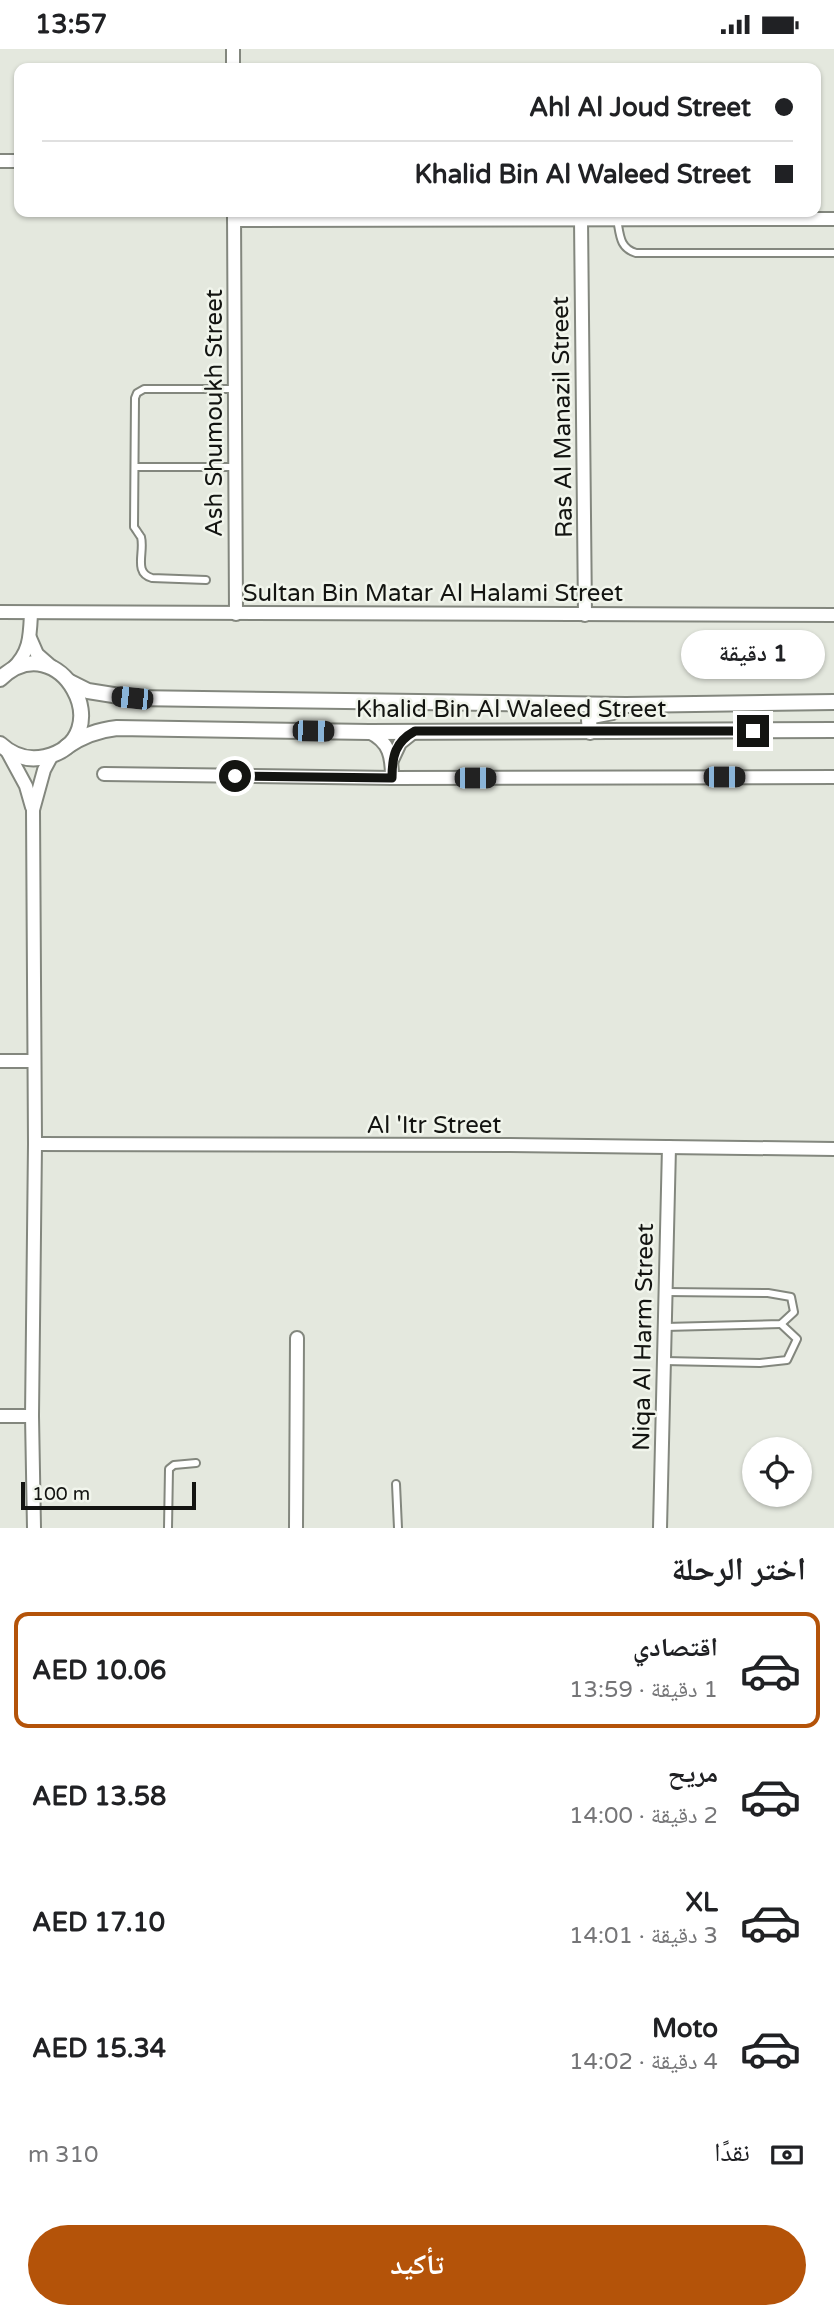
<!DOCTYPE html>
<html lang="ar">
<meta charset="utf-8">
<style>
:root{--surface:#fff;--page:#f2f2f2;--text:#202124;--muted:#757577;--line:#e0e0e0;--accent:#b45309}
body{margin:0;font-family:"Varela Round","Noto Naskh Arabic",sans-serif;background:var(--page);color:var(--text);direction:rtl;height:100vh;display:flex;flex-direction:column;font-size:26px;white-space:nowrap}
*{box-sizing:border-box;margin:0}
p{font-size:23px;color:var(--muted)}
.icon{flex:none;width:38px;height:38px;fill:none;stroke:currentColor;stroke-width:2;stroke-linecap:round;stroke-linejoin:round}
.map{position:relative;height:1479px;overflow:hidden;direction:ltr}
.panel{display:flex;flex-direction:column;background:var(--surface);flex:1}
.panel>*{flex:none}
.guide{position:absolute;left:14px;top:14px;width:807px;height:154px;border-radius:14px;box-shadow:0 2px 5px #0004;direction:rtl;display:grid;align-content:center;height:154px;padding:0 28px;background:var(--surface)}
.tools{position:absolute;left:742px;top:1388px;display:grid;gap:14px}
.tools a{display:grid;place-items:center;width:70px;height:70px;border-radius:50%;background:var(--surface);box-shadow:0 2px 5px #0004;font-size:35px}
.scale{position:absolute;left:21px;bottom:18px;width:175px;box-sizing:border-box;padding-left:7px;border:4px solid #131411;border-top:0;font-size:19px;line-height:24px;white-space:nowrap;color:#131411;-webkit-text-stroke:5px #f1f5ec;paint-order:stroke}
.end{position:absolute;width:32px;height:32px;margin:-16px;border:9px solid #131411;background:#fff;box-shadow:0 0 0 4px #fff}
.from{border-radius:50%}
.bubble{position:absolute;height:49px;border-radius:24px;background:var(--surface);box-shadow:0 2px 5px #0004;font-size:23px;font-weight:700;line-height:49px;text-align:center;direction:rtl}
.car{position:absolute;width:21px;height:42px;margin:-21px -10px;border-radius:9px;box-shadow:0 0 5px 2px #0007;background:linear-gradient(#222 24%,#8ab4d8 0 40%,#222 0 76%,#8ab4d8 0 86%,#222 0)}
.guide b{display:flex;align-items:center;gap:24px;height:66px;font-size:26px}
.guide b+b{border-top:2px solid var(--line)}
.guide i{width:18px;height:18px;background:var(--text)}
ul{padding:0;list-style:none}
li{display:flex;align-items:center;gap:21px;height:116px;margin:0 14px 10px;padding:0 14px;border:4px solid transparent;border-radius:14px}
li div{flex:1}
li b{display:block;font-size:26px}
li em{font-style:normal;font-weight:700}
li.current{border-color:var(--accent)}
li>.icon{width:63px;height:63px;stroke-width:1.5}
h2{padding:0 28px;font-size:32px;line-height:84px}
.pay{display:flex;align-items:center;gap:18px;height:77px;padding:0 28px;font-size:26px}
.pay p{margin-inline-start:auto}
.cta{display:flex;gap:14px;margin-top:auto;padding:14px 28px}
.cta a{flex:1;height:80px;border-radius:42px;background:var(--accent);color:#fff;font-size:28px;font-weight:700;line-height:80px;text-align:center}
.status{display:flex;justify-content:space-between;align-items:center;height:49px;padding:0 35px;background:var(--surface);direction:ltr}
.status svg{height:19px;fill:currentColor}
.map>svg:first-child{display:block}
</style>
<div class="status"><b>13:57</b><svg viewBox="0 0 49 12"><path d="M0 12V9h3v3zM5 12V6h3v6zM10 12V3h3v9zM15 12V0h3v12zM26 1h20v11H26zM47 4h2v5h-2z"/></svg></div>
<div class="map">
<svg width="834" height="1479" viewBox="0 0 834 1479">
<rect width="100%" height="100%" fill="#e4e8de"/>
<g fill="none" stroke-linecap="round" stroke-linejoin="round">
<g stroke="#83877e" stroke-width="10">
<g id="service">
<path d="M617,170C620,185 619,199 636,204H834"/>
<polyline points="135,418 234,418"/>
<path d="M206,531L152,529C133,524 145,503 141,488C140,487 135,479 134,478L135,349L137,344L144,340H235"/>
<polyline points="665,1278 781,1275 794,1263 791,1248 768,1244 666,1243"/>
<polyline points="664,1312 760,1314 787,1311 797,1290 781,1275"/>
<polyline points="396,1435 398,1479"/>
<polyline points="168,1479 169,1420 174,1416 196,1414"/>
</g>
</g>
<g stroke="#83877e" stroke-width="16">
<g id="minor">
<polyline points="233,0 233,19"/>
<polyline points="0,112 19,112"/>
<polyline points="234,163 236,565"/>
<polyline points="581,170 585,566"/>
<polyline points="234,171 834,170"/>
<polyline points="0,563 834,566"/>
<polyline points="30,589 37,605 53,619"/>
<path d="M12,620C30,604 30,587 31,564"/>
<path d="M369,683C390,693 392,708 392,729"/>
<polyline points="6,700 26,737 32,758"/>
<polyline points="392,711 400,694 415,682"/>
<polyline points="104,725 392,729 834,728"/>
<polyline points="0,1012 33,1012"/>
<polyline points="35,1095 510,1096 834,1100"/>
<polyline points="0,1367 32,1367"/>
<polyline points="34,1479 32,1367 35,1095 33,761 44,721 52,706"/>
<polyline points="296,1479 297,1289"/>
<polyline points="660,1479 669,1098"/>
</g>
</g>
<g stroke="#83877e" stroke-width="18">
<g id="tertiary">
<path d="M0,630C59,573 123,689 45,708C28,712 13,707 0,695"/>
<polyline points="70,633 88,642 132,649 626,656 834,653"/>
<polyline points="590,683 589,671 592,667 613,663"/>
<path d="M66,698C82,687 98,681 117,679L369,683L834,681"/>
</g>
</g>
<use href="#service" stroke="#fff" stroke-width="6"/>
<use href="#minor" stroke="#fff" stroke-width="12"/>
<use href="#tertiary" stroke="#fff" stroke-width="14"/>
</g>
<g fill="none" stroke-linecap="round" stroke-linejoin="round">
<path stroke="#131411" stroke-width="9" d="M235,727L392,729C392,707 395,693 415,682H753"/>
</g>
<g text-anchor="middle" stroke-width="5" stroke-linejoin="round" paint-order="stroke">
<g font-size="24" fill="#131411" stroke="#f1f5ec">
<text transform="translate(214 364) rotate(-90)" y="8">Ash Shumoukh Street</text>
<text transform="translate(562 368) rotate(-91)" y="8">Ras Al Manazil Street</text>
<text x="433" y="552">Sultan Bin Matar Al Halami Street</text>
<text x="511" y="668">Khalid Bin Al Waleed Street</text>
<text x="434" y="1084">Al 'Itr Street</text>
<text transform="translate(643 1288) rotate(-89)" y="8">Niqa Al Harm Street</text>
</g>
</g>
</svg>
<div class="tools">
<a><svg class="icon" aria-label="locate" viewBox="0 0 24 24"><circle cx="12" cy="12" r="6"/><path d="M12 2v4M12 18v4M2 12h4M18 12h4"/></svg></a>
</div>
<div class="scale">100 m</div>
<i class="end from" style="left:235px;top:727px"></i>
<i class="end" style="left:753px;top:682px"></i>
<div class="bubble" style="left:681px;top:581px;width:144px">1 دقيقة</div>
<i class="car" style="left:132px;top:649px;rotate:276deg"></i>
<i class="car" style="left:313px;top:682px;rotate:91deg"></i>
<i class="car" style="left:724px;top:728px;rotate:90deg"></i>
<i class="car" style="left:475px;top:729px;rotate:90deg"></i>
<div class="guide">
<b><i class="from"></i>Ahl Al Joud Street</b>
<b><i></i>Khalid Bin Al Waleed Street</b>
</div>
</div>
<section class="panel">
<h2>اختر الرحلة</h2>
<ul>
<li class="current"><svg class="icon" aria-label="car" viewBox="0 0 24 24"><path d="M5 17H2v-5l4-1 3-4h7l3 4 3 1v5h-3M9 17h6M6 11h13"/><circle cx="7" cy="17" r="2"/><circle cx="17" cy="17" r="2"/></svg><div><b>اقتصادي</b><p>1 دقيقة · 13:59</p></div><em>AED 10.06</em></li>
<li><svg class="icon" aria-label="car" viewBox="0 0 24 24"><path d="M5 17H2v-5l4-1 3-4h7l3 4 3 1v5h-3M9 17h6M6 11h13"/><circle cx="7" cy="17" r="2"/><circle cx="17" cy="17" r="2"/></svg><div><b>مريح</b><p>2 دقيقة · 14:00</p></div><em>AED 13.58</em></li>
<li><svg class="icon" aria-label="car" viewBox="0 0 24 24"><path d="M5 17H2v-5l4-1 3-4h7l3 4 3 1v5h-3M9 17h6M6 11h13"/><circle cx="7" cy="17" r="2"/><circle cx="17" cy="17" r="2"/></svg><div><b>XL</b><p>3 دقيقة · 14:01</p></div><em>AED 17.10</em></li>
<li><svg class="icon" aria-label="car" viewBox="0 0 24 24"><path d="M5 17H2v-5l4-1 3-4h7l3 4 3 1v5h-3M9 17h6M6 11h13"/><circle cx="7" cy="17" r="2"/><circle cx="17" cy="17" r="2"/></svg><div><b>Moto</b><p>4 دقيقة · 14:02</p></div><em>AED 15.34</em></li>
</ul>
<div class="pay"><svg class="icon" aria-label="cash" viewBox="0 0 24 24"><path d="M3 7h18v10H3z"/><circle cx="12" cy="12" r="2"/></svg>نقدًا<p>310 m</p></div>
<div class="cta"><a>تأكيد</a></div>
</section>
